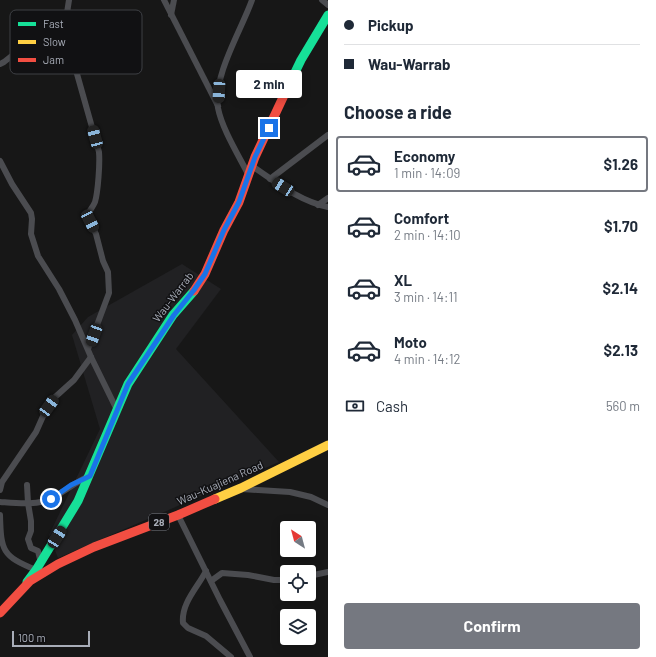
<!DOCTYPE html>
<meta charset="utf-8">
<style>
:root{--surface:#fff;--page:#f2f2f3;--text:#1f2937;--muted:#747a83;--line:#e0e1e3;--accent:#757880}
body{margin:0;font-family:Barlow,sans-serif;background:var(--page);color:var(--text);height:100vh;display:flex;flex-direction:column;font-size:15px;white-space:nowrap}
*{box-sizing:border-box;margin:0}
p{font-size:13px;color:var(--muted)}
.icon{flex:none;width:22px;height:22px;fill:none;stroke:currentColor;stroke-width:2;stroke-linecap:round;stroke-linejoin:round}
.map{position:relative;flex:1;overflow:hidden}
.panel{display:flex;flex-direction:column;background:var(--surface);width:328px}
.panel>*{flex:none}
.hud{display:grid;align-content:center;height:88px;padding:0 16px;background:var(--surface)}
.needle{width:26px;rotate:324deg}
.fabs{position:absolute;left:280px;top:521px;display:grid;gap:8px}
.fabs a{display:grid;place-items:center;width:36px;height:36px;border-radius:4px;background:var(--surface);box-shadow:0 2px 10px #0003;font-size:20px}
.scale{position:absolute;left:12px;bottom:10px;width:78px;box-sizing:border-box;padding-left:4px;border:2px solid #a8adb8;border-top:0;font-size:11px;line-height:14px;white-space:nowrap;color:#a8adb8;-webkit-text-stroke:3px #111113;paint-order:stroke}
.end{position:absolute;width:18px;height:18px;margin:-9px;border:5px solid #1a73e8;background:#fff;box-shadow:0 0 0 2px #fff}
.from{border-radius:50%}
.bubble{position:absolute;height:28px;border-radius:4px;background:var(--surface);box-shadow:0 2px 10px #0003;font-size:13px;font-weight:700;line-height:28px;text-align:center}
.car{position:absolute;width:12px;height:24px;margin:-12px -6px;border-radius:5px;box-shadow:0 0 3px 1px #0007;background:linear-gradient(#222 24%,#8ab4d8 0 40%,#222 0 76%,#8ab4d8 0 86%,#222 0)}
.hud b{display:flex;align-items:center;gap:14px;height:38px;font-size:15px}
.hud b+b{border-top:1px solid var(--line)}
.hud i{width:10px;height:10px;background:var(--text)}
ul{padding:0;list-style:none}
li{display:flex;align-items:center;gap:12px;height:56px;margin:0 8px 6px;padding:0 8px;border:2px solid transparent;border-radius:4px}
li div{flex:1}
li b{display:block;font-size:15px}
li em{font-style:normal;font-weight:700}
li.on{border-color:var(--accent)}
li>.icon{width:36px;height:36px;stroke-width:1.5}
h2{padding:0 16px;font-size:18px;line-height:48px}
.pay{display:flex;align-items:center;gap:10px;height:44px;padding:0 16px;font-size:15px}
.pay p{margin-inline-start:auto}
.cta{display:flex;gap:8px;margin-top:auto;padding:8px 16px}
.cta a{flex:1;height:46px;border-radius:4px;background:var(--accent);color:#fff;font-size:16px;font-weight:700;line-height:46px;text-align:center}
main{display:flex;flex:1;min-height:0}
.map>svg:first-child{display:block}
</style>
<main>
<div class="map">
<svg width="328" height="657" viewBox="0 0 328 657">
<rect width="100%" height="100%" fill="#171717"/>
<polygon fill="#212123" points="182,264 221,289 176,349 279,462 58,558 49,535 100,429 72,335 88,317"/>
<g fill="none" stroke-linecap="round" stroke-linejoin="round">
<g stroke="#4b4c50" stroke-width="6">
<path d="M69,0C66,14 66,27 68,42L99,152C100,163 98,192 95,202C93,207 89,211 87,216L96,234L103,261L108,272L109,293L88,349"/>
<polyline points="164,0 218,106"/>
<polyline points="322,0 328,5"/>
<polyline points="171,15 174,0"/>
<polyline points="0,64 4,62 67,12"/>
<polyline points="0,161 12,184 31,213 32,219 31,234 38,256 59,289 75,320 91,357 117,410"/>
<path d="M252,166C276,182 299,201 328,207"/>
<path d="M249,176C239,156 222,129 218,108C213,75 241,31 252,0"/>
<polyline points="270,179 328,135"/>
<polyline points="318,205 328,198"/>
<polyline points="27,485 28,503 31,521 31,531 28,539 31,548 38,551 41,563"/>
<polyline points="242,489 290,492 311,497 328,505"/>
<polyline points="0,490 2,482 36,432 44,414 54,398 74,380 91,357"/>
<path d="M0,502C14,503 39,506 52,498C65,491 76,482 89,476"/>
<path d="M0,515C1,551 2,556 36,570"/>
<polyline points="178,515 220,600 250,657"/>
<path d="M206,571C198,587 181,603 183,623L188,628L206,636L231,657"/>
<polyline points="309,576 328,572"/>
<polyline points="211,581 222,573 248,575 274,580 287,580"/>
</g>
<g stroke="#16e098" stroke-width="9">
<polyline points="286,91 301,60 328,15"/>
<polyline points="27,582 36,570 78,501 128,384 173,315 194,291"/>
</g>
<polyline stroke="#ffcf43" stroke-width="9" points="215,499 241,488 328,445"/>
<g stroke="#f24e42" stroke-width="9">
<polyline points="194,291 205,274 224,230 239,202 255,157 286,91"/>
<polyline points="0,613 30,581 58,564 94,547 178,515 215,499"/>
</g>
</g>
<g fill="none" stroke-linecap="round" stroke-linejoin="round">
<polyline stroke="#1a73e8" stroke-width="5" points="51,499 71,485 90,476 128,384 174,315 194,290 205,274 224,230 239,202 255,157 269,128"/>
</g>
<g text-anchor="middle" stroke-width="3" stroke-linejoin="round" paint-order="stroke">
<rect fill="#111113" stroke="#7b7e86" stroke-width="1" x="149" y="514" width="20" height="16" rx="3"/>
<g font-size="10" font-weight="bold" fill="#a8adb8">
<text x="159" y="526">28</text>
</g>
<g font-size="11" fill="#a8adb8" stroke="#111113">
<text transform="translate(173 297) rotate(-53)" y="4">Wau-Warrab</text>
<text transform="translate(220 483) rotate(-24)" y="4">Wau-Kuajiena Road</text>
</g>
</g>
<rect x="10" y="10" width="132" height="64" rx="6" fill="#111113" stroke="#3e4045" stroke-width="1"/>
<rect x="18" y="22" width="18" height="4" fill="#16e098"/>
<rect x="18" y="40" width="18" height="4" fill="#ffcf43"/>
<rect x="18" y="58" width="18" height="4" fill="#f24e42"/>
<g font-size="11" fill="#a8adb8">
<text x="43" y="28">Fast</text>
<text x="43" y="46">Slow</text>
<text x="43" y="64">Jam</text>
</g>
</svg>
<div class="fabs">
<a><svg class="needle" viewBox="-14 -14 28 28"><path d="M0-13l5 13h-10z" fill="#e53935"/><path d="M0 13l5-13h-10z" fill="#747a83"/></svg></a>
<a><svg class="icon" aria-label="locate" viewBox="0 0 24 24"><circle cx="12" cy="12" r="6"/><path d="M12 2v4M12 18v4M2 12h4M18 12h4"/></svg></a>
<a><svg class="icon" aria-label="layers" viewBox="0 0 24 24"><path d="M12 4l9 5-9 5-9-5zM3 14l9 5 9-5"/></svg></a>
</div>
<div class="scale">100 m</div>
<i class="end from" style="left:51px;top:499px"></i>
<i class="end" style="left:269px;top:128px"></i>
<div class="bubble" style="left:236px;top:70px;width:66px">2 min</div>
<i class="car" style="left:219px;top:91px;rotate:183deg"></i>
<i class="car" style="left:95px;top:137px;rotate:345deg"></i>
<i class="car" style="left:283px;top:187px;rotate:303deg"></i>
<i class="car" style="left:90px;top:221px;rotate:153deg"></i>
<i class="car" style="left:94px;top:335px;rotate:200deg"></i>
<i class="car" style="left:49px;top:406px;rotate:36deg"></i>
<i class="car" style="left:57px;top:537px;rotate:32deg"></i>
</div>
<section class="panel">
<div class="hud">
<b><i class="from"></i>Pickup</b>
<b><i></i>Wau-Warrab</b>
</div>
<h2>Choose a ride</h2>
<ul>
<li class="on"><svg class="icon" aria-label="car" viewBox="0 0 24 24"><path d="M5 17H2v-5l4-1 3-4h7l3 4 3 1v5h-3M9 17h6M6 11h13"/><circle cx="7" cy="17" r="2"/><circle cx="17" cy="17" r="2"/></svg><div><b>Economy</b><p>1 min · 14:09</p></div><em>$1.26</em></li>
<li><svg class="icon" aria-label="car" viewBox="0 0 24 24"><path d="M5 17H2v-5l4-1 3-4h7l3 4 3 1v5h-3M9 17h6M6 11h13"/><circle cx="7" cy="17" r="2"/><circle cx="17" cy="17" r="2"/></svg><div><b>Comfort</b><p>2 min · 14:10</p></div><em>$1.70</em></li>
<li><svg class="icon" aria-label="car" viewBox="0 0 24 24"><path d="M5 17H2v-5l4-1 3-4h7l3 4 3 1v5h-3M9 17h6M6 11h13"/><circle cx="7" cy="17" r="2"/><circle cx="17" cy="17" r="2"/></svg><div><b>XL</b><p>3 min · 14:11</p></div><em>$2.14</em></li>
<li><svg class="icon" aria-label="car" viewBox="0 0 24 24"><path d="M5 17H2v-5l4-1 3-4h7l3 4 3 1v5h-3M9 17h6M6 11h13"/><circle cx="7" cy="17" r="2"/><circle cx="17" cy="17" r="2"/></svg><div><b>Moto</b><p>4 min · 14:12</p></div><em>$2.13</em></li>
</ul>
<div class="pay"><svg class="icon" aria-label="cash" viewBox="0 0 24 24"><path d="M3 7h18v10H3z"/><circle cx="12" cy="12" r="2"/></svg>Cash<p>560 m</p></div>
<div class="cta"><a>Confirm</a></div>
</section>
</main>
